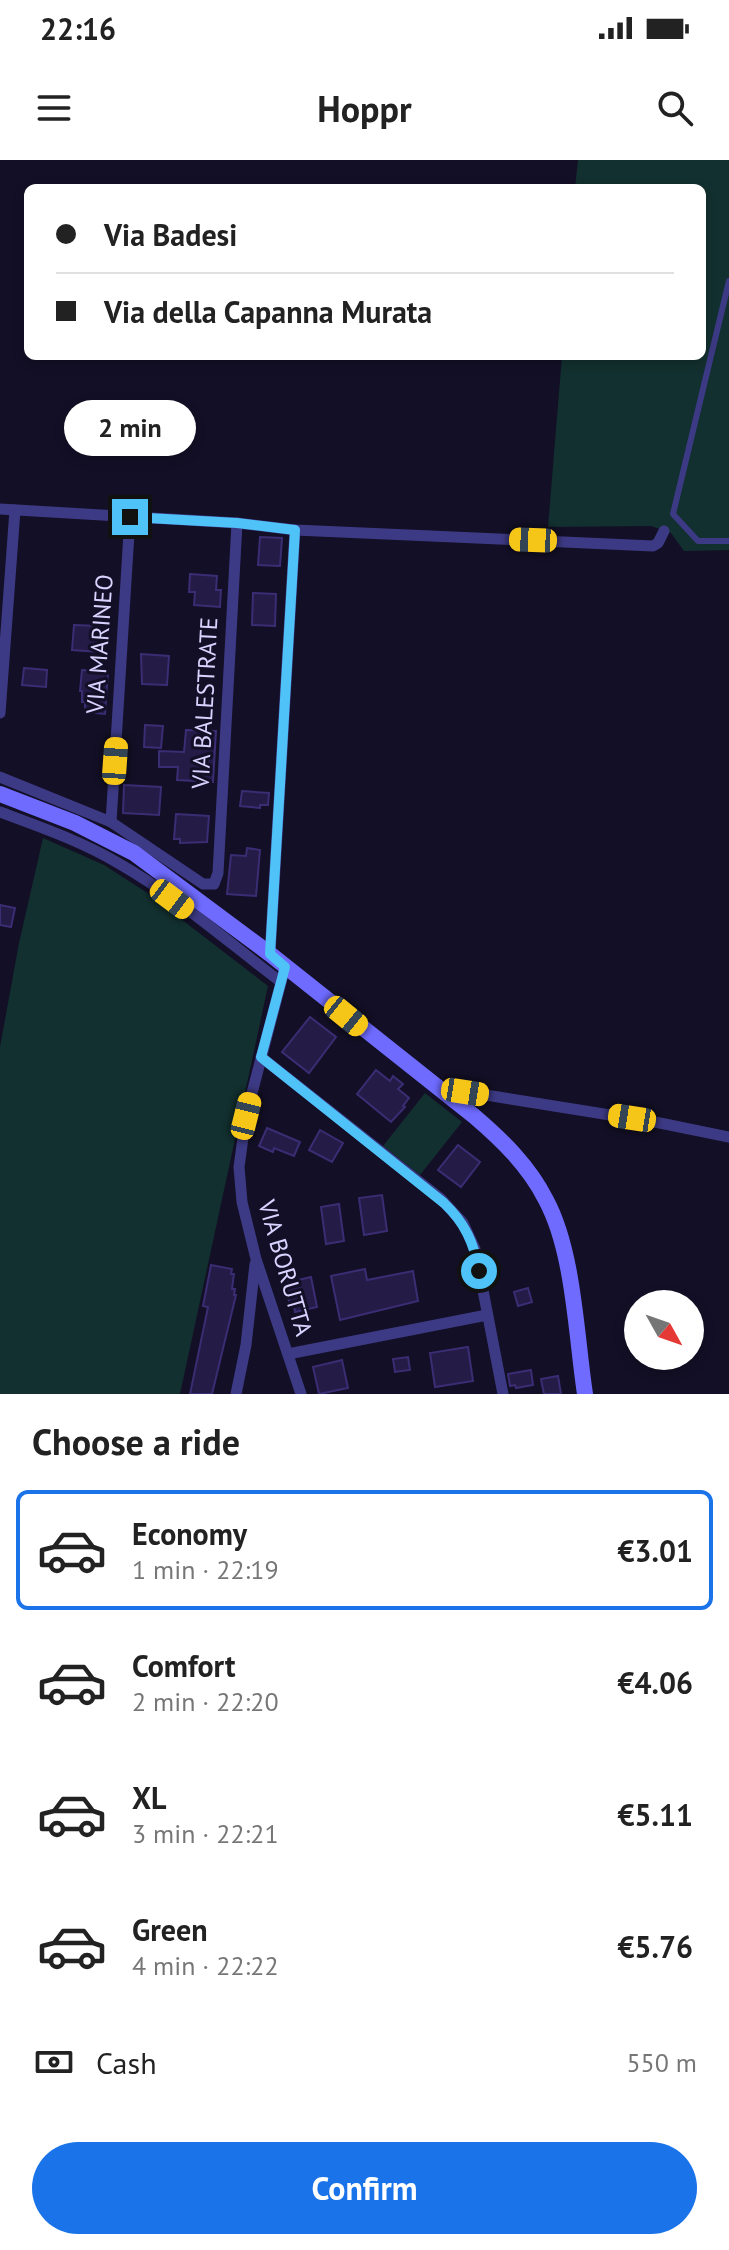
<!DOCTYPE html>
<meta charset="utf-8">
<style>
:root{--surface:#fff;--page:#f6f6f6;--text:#222;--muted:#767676;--line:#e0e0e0;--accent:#1a73e8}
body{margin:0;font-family:"PT Sans",sans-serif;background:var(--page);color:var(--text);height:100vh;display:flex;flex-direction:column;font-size:30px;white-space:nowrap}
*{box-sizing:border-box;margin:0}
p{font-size:26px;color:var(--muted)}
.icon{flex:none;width:44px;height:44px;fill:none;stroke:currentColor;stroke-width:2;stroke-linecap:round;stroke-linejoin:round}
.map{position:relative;height:1234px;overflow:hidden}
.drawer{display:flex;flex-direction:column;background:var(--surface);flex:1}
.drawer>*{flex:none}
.top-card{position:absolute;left:24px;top:24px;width:682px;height:176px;border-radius:12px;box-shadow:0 4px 12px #0003;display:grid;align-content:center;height:176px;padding:0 32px;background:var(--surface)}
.needle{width:52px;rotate:130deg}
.controls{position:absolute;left:624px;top:1130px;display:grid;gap:16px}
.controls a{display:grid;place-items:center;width:80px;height:80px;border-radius:50%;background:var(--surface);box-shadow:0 4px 12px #0003;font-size:40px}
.end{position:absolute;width:36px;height:36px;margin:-18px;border:10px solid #4fc3f7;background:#111;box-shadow:0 0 0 4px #111}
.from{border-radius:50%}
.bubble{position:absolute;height:56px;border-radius:28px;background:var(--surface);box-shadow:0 4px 12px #0003;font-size:26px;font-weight:700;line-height:56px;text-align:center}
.car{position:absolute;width:24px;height:48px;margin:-24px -12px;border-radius:10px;box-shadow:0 0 6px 2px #0007;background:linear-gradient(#f5c518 24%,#345 0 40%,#f5c518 0 76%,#345 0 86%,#f5c518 0)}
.top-card b{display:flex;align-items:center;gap:28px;height:76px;font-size:30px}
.top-card b+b{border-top:2px solid var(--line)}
.top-card i{width:20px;height:20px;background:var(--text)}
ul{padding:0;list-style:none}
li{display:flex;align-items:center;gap:24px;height:120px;margin:0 16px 12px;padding:0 16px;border:4px solid transparent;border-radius:12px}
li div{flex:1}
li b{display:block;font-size:30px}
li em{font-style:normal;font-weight:700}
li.current{border-color:var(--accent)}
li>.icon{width:72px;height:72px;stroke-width:1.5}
h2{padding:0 32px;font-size:36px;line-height:96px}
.pay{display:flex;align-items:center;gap:20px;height:88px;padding:0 32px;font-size:30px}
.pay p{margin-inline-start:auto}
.primary-button{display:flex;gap:16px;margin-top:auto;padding:16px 32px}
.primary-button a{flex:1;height:92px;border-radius:48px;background:var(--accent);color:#fff;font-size:32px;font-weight:700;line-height:92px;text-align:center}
.status{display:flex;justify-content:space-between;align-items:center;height:56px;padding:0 40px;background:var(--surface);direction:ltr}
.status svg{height:22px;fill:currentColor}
header{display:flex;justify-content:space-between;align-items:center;height:104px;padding:0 32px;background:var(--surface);font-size:36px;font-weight:700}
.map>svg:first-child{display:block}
</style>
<div class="status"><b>22:16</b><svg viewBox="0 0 49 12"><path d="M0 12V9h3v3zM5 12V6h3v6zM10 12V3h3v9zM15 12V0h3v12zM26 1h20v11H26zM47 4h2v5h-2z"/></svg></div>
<header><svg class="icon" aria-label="menu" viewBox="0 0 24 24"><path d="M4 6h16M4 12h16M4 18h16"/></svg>Hoppr<svg class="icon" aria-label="search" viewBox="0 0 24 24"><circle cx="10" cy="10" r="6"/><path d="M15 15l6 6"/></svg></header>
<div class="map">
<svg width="729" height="1234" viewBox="0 0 729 1234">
<rect width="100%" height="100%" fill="#130f26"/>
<g fill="#12302f">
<polygon points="578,0 729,0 729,390 684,391 671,373 651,366 548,367 562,196 702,196 702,28 575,28"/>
<polygon points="43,678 104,705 146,732 268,826 180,1234 0,1234 0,887 19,783"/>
<polygon points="425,933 462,962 420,1015 383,986"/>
</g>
<g fill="#241b47" stroke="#3b2d73" stroke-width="2">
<polygon points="260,377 282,378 280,406 258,405"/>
<polygon points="190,414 217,416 216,430 221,430 220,447 194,445 195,432 189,432"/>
<polygon points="253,433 276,434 275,466 252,465"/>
<polygon points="74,465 100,466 99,492 72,490"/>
<polygon points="141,494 169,496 167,525 142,524"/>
<polygon points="24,508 47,510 46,527 22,525"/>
<polygon points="82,510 108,512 105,554 85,552 85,542 82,542 82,531 80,531"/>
<polygon points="145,565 163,566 161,588 144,587"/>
<polygon points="186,570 216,571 213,622 177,620 178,607 159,607 159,591 184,592"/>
<polygon points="124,625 161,627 159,655 123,653"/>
<polygon points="242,631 269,633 268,645 260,645 260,648 240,646"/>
<polygon points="176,654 209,656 207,682 180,683 180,679 174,679"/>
<polygon points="247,688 260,690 256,736 227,734 231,695 246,696"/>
<polygon points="0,745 15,748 11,767 0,765"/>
<polygon points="310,857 336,877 309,913 282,892"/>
<polygon points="376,910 390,921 393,916 403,924 398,929 409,938 403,946 405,947 391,962 357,934"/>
<polygon points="267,968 300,982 294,996 274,988 273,992 259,986"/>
<polygon points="320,970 343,983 332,1002 309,990"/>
<polygon points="458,985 480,1002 461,1027 438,1010"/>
<polygon points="382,1035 387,1071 364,1075 359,1038"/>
<polygon points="339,1044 344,1081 326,1084 321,1047"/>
<polygon points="211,1105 232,1109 231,1114 234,1114 232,1129 235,1129 234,1135 236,1135 212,1234 190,1234 208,1147 203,1146"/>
<polygon points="365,1109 367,1120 413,1111 418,1141 340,1160 331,1116"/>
<polygon points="311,1117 317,1147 295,1152 294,1146 290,1146 285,1123"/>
<polygon points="528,1128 532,1142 518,1146 514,1132"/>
<polygon points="468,1187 473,1221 435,1227 430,1193"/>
<polygon points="408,1197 410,1210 395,1212 393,1199"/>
<polygon points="342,1200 348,1228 319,1234 313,1207"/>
<polygon points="531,1210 533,1225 516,1228 515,1225 510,1226 508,1214"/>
<polygon points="558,1216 561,1234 544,1234 541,1219"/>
</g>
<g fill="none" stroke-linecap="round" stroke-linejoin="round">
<polyline stroke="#3d3a85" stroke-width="6" points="729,121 673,354 698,381 729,381"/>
<g stroke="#3d3a85" stroke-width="11">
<polyline points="0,349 237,363 295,370 653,386 658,383 664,371"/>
<polyline points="0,553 15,350"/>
<polyline points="0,617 111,662 203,724 214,724 218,713 237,363"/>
<path d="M0,652C40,667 81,681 118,703C176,736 228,782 281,822"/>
<polyline points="111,662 130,357"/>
<polyline points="270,794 295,370"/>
<polyline points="285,807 246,956 239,1007 242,1042 256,1099 301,1234"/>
<polyline points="261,897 440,1038 463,1063 475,1089 503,1234"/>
<polyline points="442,928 660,963 729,977"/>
<polyline points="288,1194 487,1155"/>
<polyline points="236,1234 246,1185 255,1104"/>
</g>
<path stroke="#6f6bff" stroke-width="16" d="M0,634L75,663L134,693L270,794L474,956C502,980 529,1006 546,1040C574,1092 576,1175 585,1234"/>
</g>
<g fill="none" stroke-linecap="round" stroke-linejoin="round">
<path stroke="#4fc3f7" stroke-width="10" d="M130,357L237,363L295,370L270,794L285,807L261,897L444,1043C465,1063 474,1083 479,1111"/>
</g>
<g text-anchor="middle" stroke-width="6" stroke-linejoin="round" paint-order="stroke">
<g font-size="24" fill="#d9d4ff" stroke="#130f26">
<text transform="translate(100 484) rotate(-86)" y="8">VIA MARINEO</text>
<text transform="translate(205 543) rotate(-87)" y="8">VIA BALESTRATE</text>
<text transform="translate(285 1108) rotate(74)" y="8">VIA BORUTTA</text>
</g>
</g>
</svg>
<div class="controls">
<a><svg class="needle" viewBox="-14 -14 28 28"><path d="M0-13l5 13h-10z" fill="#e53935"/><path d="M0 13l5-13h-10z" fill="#767676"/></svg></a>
</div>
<i class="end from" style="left:479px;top:1111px"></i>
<i class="end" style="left:130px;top:357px"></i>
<div class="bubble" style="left:64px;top:240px;width:132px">2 min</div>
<i class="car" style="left:533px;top:380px;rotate:272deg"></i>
<i class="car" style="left:115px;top:601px;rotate:4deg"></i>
<i class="car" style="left:172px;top:739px;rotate:127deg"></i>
<i class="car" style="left:346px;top:856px;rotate:129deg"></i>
<i class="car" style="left:465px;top:932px;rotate:99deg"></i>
<i class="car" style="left:246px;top:956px;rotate:14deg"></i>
<i class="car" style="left:632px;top:958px;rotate:279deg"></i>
<div class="top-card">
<b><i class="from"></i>Via Badesi</b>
<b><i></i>Via della Capanna Murata</b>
</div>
</div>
<section class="drawer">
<h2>Choose a ride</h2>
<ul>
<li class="current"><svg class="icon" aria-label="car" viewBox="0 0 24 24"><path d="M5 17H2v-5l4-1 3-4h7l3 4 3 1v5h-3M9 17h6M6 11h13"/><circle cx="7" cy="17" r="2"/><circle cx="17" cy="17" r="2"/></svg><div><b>Economy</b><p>1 min · 22:19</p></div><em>€3.01</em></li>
<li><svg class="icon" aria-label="car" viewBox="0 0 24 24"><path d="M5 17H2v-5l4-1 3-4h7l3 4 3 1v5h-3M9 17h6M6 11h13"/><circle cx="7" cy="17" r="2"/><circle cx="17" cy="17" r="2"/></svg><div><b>Comfort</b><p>2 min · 22:20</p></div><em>€4.06</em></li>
<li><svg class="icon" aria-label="car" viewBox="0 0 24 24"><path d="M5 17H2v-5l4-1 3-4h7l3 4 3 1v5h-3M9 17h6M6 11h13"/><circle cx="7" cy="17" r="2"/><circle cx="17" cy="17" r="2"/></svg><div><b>XL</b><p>3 min · 22:21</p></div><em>€5.11</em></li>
<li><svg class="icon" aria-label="car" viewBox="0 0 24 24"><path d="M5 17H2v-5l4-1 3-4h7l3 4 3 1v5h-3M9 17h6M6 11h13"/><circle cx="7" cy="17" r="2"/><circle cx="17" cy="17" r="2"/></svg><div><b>Green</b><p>4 min · 22:22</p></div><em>€5.76</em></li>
</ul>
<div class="pay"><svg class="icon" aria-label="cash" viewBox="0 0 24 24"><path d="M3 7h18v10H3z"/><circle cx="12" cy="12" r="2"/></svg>Cash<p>550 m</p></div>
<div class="primary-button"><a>Confirm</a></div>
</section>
